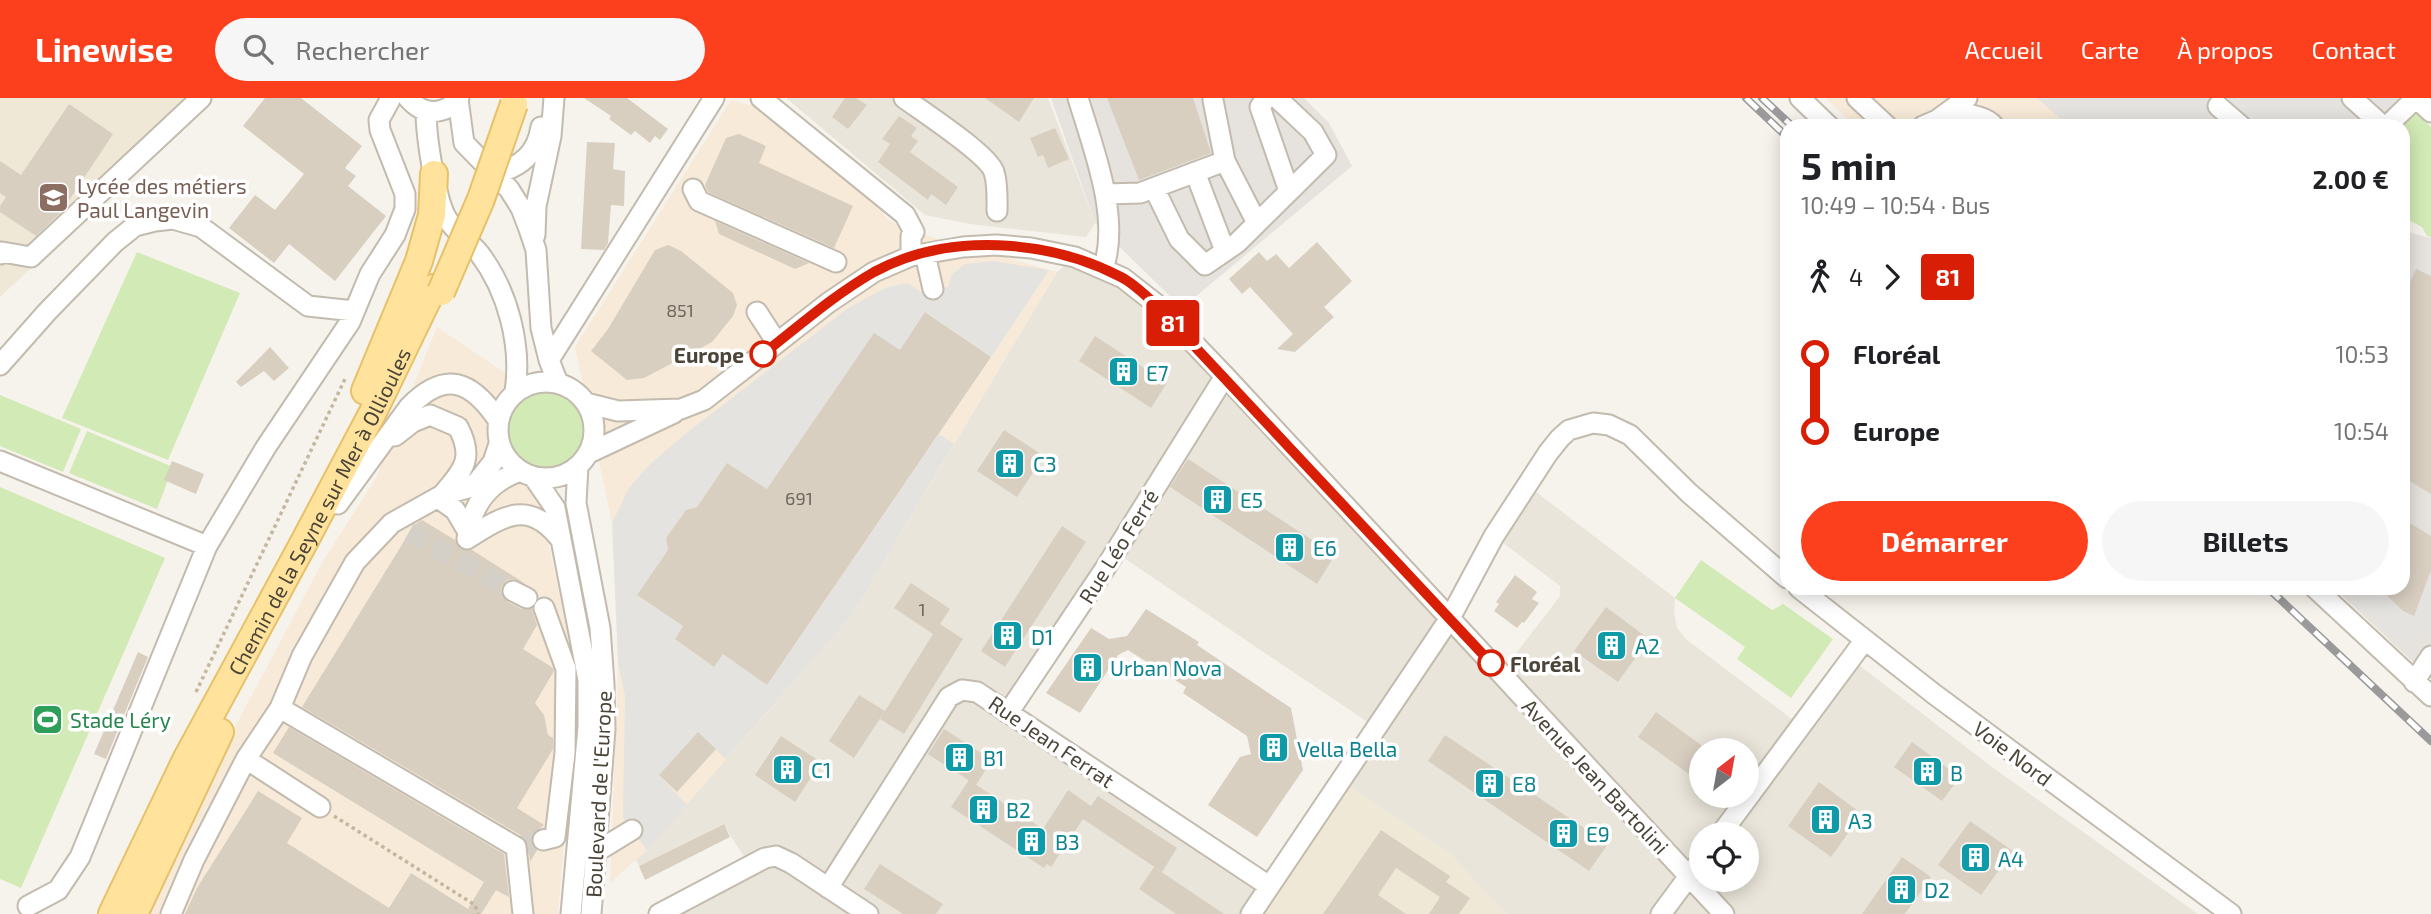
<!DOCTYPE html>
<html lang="fr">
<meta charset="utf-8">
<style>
body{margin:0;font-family:"Exo 2",sans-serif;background:#f6f6f6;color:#202124;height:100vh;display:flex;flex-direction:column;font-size:26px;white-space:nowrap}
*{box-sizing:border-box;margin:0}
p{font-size:23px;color:#757577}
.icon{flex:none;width:38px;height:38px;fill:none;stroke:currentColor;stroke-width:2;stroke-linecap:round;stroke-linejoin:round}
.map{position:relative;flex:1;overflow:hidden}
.panel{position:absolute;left:1780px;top:21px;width:630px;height:476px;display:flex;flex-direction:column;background:#fff;border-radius:21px;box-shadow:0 4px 18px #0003}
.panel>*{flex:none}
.badge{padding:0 14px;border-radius:5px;font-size:24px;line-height:46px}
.needle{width:46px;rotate:31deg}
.buttons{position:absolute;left:1689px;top:640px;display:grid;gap:14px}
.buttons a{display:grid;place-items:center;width:70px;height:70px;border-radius:50%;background:#fff;box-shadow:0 4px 18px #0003;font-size:35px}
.map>.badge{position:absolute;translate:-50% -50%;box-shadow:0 0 0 4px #fff}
.legs{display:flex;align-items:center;gap:10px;height:77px;padding:0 21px;font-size:23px}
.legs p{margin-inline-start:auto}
.headline{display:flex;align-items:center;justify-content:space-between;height:119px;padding:0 21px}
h1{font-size:38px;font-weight:700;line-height:52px}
.primary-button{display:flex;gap:14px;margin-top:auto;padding:14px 21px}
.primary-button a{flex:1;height:80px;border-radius:42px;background:#fc3f1d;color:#fff;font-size:28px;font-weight:700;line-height:80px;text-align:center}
.primary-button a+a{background:#f6f6f6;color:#202124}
ul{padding:0 21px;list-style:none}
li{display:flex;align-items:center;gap:24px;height:77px;font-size:26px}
li i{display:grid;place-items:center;width:10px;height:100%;margin:0 9px;background:currentColor}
li i::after{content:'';width:18px;height:18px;margin:-9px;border:5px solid;border-radius:50%;background:#fff}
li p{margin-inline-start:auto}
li:first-child i{background:linear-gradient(#0000 50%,currentColor 0)}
li:last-child i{background:linear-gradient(currentColor 50%,#0000 0)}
header{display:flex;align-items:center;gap:42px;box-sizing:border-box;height:98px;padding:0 35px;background:#fc3f1d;color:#fff}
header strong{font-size:33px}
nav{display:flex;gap:38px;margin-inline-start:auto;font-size:24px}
.search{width:490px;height:63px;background:#f6f6f6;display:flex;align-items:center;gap:18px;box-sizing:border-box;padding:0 24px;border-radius:38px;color:#757577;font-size:26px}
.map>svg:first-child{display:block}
.residential{fill:#eae5da;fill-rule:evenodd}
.commercial{fill:#f7ead8}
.industrial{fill:#e6e2dd}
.education{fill:#efe8d6}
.green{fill:#d2eab5}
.parking{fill:#e5e3e0}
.building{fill:#d8cfc1}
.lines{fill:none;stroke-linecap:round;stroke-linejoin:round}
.minor-tunnel{stroke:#d4d0c8;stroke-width:19;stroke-dasharray:19 10;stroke-linecap:butt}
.minor-casing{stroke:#c2bbae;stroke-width:23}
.major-casing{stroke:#e6c16a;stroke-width:30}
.path{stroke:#c4b79f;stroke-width:3.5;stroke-dasharray:3.5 3.5;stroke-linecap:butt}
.minor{stroke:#fff;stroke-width:19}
.major{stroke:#ffe39c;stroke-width:26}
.rail-casing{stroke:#9a9a9a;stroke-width:8}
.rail{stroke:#fff;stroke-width:5;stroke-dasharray:16;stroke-linecap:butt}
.major-bridge-casing{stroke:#e6c16a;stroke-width:30;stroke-linecap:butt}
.major-bridge{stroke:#ffe39c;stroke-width:26}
.line-1-casing{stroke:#fff;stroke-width:16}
.line-1{stroke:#d81e05;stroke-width:10}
.stop-1-dot{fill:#fff;stroke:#d81e05;stroke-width:3.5}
.labels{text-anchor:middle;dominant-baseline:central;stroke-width:7;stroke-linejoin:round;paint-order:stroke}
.number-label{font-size:18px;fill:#6e675b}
.education-label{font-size:21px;fill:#785e54;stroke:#fff;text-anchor:start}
.stop-label{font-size:21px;font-weight:bold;fill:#4b4439;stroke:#fff;text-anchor:end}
.culture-label{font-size:21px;fill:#0d838f;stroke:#fff;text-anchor:start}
.street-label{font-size:21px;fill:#4b4439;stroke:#fff}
.leisure-label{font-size:21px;fill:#27864d;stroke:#fff;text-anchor:start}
</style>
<header>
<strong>Linewise</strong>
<div class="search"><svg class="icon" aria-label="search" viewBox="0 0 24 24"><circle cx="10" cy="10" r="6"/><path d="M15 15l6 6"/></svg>Rechercher</div>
<nav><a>Accueil</a><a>Carte</a><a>À propos</a><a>Contact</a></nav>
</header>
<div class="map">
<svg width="2431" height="816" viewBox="0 0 2431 816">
<rect width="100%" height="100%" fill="#f6f3ec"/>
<path class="residential" d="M786,0H1048L1095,125L1086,139L970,126L925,117Z
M1075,159L1123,180L1501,575L1560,498V488L1494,438L1527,387L1675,500L1674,514L1677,530L1687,542L1800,627L1851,561L1992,669L2198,816H1506L1449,755L1341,683L1375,629L1115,454L1009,615L1269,788L1251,816H659L750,768L723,726L639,768L636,762L851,519L1057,174ZM1701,653H1746V698H1701ZM1701,737H1746V782H1701Z"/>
<path class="commercial" d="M1826,0H2431V18L2403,48V28H1855Z
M731,2L757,9L881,112L888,122L914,134L1057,174L851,519L647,752L610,785L619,544L612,425L575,249Z
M437,229L511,279L573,556L576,599L558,816H148L233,633L322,465L376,380Z"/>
<path class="industrial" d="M1051,0H1304L1329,25L1352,68L1182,210L1095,125Z
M2403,133L2431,140V581L2334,490H2403Z"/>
<path class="education" d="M0,0H214L0,199Z
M1341,683L1449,755L1506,816H1251Z"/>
<path class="green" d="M2413,13L2431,29V139L2427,138L2422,129L2403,119V28H2399Z
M137,154L240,195L168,362L62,320Z
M498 331a48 48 0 1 1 96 0a48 48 0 1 1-96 0Z
M0,297L81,331L63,374L0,348Z
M87,333L173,369L157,411L69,375Z
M0,389L165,460L21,790L0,781Z
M1701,462L1772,512L1783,506L1833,541L1791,600L1737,561L1745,549L1675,500Z"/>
<path class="parking" d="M2037,0H2425L2399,28H2069Z
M993,163L1049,172L991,259L926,214L900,252L767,391L727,365L697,409L686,412L666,440L668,452L637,497L683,528L675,541L714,569L723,556L767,587L939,336L954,346L851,519L726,661L698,635L659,677L687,707L647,752L623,720L625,598L618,565L612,425L629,390L648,368L684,337L848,210L885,190L907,185L922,194L948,189L952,176L965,166Z
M2340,490H2380L2403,513L2414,518L2424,493L2431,495V522L2422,534L2410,541L2392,538Z"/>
<path class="building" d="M265,0H301L362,48L345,70L356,78L348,88L386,118L335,183L289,146L274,165L229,130L255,97L275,112L304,76L243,28Z
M584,0H627L668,31L660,42L655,38L650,45L635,33L631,37L609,21L611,18Z
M845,0H856L867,7L848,31L832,19Z
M985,0H1034L1019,24Z
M1107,0H1193L1211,55L1139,82Z
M69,6L113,36L62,113L36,138L0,114V108L6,99L0,95V63L21,77Z
M899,18L917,30L911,38L918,43L910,54L958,89L946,107L931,96L928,102L878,64L890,46L882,41Z
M1055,30L1069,61L1048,70L1043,57L1038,59L1030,40Z
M739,36L766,48L759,65L853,108L834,150L708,94L705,87L726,40Z
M587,44L615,45L613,71L625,73L624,108L611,107L608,145L604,152L581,151Z
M715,123L809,165L795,171L719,136Z
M1317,144L1352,183L1324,209L1334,219L1295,254L1277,251L1293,236L1250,189L1242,196L1229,181L1259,154L1267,163L1276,156L1289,170Z
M668,147L681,153L733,195L737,207L733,218L712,244L644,280L627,282L591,253L608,231L655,152Z
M2416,171L2431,178V396L2403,379V200Z
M925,214L991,259L767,587L723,556L714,569L675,541L683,528L637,497L668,452L666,440L686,412L697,409L727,365L767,391L874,235L900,252Z
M1095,238L1167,285L1151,310L1079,263Z
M270,249L289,270L274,283L264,273L241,289L236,284Z
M1004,332L1044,358L1017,399L977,373Z
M1188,361L1335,457L1317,486L1170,389Z
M172,363L204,376L196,396L164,382Z
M2403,421L2431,438V472L2414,518L2403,513L2379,490H2403Z
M422,422L455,442L461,451L472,452L526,486L513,481L507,482L502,488L501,494L508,504L522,511H532L537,527L523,551L553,570L554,573L535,605L544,617L548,637L553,640V651L517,710L544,727L531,738V746L537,752L530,764L528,747L522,738L302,609L414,427Z
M1062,428L1086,444L1005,569L981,553Z
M1515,477L1537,494L1532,501L1539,505L1524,525L1522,524L1517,530L1494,513L1499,506L1496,504Z
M911,485L950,511L940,526L963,541L904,636L880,621L933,536L894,510Z
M1606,509L1649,541L1618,584L1574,553Z
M1146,511L1199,544L1197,547L1291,610L1303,672L1257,739L1208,707L1240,659L1251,656L1247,638L1183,595L1186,589L1128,552L1118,557L1080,615L1046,595L1091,530L1109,541L1127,538Z
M138,554L148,559L106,661L94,656Z
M859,597L885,613L854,660L829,643Z
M1656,614L1701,647V685L1638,639Z
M289,629L504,756L509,799L496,792L481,816H185L197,790L258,693L302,720L287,745L389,810L411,775L468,811L484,784L273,655Z
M944,631L992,662L976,687L928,656Z
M698,634L716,651L677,694L659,677Z
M1445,637L1608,746L1589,773L1428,663Z
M781,638L821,664L795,704L755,677Z
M1912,644L1960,679L1942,703L1894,669Z
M969,682L1043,731L1068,692L1091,708L1098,698L1177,750L1162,774L1083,721L1051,769L1047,766L1044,770L951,709Z
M1819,684L1862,716L1831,759L1788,728Z
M1970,723L2013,753L1981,797L1938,767Z
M724,726L730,739L645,782L639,768Z
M1381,732L1450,778L1446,784L1470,800L1459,816H1429L1440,799L1396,770L1378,797L1406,816H1323Z
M1902,759L1931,779L1915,802L1905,816H1862Z
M880,766L943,806L936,816H903L864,791Z
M1154,769L1193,795L1224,816H1176L1139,791Z"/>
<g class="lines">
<path class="minor-tunnel" d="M409,434L513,493
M516,749L543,742"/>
<defs>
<path id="minor" d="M408,0C423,18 444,18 459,0
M761,0L905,117L914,134L911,138V158
M904,0C923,14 988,56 994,74C998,87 997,100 997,113
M1078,0C1093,50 1121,120 1103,171
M1266,0L1260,9L1289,93
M1800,0L1829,28
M1857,0L1887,28
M2352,0L2383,28
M2416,0L2431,14
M458,1L464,45L509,91L521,110L529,131L536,152L541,230L549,262L558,285
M2218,8L2241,28
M426,13C426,37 435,99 446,119C454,133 469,143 479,155C508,193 522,247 515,294
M1947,15C1961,15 1985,16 1994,28
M1923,28L1937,22L1967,0
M2387,28L2416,0
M1225,63L1257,125
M1195,74L1225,153
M496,76C521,68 537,56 541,29
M1154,90L1179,141L1205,167L1237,145L1326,57L1313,34L1277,0
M693,91L699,103L836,164
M1107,96L1140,95L1225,63L1213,2
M535,137L536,108L551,38L554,0
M0,156L2,154L31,159L201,0
M925,156L933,191
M757,214L777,245
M549,262L714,0
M0,267L47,214L115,144L135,128L155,123L173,121L201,129L308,208L354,213
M498 332a48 48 0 1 1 96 0a48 48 0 1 1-96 0Z
M586,305L618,313L681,311L704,302L828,205L874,174L911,158L963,149L996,147L1031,150L1075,159L1123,180L1155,205L1225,278L1724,816
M395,338L413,324L430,317L458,329C475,361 463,372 442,397
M589,355L674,315
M0,363L207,448L266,349L350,224L370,176L395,137L405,111V96L380,32L379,22L391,0
M578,368L576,405L600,530L604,586L605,631L591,816
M533,378L555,410L588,582V629L571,816
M438,400L455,412L468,434
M338,406L409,309C445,272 471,282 498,322
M467,441C503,418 529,400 561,442
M467,441C471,408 489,383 521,373
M1799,490L1934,596L2231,816
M2315,490L2431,598
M513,493L527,500
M2414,584L2431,558
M280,610L516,749L523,816
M1008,615L1104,472L1225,278
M320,709L246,661L280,610L302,558L355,464L392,425L442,397L468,390L478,383L493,364L499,346
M1720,737L1864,543
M543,742L555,739L565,655L566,571L544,510
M596,754L632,732
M828,790L949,599L962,592L977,594L1269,788
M28,808L58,792L80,759L207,448
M171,816L194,762L246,661
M659,816L765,760L776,758L791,765L868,816
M1251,816L1432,547L1450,520L1494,438L1548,355L1560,340L1569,332L1593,325L1609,327L1630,337L1689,395L1787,480
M1661,816L1701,762"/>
<g id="major">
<path d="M365,293L419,163L432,117L434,76"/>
<path id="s1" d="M112,816L186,662L302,448L373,314L433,190"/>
<path d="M134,816L220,634"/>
</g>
</defs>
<use href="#minor" class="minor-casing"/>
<use href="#major" class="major-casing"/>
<path class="path" d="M196,594L345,281
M334,718L475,807L478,816"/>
<use href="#minor" class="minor"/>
<use href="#major" class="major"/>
<defs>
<path id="rail" d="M1746,0L1787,39
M1762,0L1792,28
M2268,490L2431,643"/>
</defs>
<use href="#rail" class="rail-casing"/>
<use href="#rail" class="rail"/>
<defs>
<path id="major-bridge" d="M441,194L481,101L514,6"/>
</defs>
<use href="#major-bridge" class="major-bridge-casing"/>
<use href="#major-bridge" class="major-bridge"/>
</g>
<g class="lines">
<defs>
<path id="line-1" d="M763,256C799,228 834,197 874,174C948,134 1048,141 1121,179C1133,185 1144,196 1154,205L1491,565"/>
</defs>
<use href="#line-1" class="line-1-casing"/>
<use href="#line-1" class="line-1"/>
</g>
<defs>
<symbol id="school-square" viewBox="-11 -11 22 22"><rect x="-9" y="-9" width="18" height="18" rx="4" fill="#8d6e63" stroke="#fff"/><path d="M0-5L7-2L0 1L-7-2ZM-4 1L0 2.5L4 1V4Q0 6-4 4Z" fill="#fff"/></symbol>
<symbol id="building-square" viewBox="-11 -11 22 22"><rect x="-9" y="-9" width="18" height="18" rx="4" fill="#0f9aa8" stroke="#fff"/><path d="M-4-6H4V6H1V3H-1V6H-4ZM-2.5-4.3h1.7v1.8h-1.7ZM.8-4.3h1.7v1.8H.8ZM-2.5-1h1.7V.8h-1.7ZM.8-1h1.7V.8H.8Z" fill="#fff"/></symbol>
<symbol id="stadium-square" viewBox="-11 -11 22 22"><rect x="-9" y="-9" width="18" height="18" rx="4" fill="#2e9e5b" stroke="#fff"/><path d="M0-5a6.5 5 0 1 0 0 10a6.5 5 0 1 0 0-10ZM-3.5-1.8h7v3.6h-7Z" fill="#fff"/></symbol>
</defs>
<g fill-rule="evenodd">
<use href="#school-square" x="36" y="82" width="35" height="35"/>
<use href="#building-square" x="1106" y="256" width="35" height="35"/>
<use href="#building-square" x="992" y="348" width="35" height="35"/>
<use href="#building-square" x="1200" y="384" width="35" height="35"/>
<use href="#building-square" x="1272" y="432" width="35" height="35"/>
<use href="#building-square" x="990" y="520" width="35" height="35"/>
<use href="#building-square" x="1594" y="530" width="35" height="35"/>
<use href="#building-square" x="1070" y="552" width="35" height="35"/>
<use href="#stadium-square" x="30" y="604" width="35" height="35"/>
<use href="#building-square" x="1256" y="632" width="35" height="35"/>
<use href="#building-square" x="942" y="642" width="35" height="35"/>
<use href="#building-square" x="770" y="654" width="35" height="35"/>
<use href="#building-square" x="1910" y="656" width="35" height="35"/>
<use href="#building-square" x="1472" y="668" width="35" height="35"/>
<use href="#building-square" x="966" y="694" width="35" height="35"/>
<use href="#building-square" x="1808" y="704" width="35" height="35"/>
<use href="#building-square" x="1546" y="718" width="35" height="35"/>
<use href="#building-square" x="1014" y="726" width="35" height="35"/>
<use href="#building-square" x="1958" y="742" width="35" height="35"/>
<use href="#building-square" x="1884" y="774" width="35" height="35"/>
</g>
<g class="stop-1-dot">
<circle cx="763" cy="256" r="12"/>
<circle cx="1491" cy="565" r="12"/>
</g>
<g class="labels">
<g class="number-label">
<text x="680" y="212">851</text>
<text x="799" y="400">691</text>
<text x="922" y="511">1</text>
</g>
<g class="education-label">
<text x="77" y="87">Lycée des métiers<tspan x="77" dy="24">Paul Langevin</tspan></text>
</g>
<g class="stop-label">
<text x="744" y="256">Europe</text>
<text x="1510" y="565" text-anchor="start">Floréal</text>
</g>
<g class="culture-label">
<text x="1146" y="274">E7</text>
<text x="1033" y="365">C3</text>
<text x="1240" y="401">E5</text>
<text x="1313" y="449">E6</text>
<text x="1031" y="538">D1</text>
<text x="1635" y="547">A2</text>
<text x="1110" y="569">Urban Nova</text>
<text x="1297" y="650">Vella Bella</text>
<text x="983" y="659">B1</text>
<text x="811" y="671">C1</text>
<text x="1950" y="674">B</text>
<text x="1512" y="685">E8</text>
<text x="1006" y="711">B2</text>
<text x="1848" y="722">A3</text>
<text x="1586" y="735">E9</text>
<text x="1055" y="743">B3</text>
<text x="1998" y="760">A4</text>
<text x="1924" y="791">D2</text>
</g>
<g class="street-label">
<text stroke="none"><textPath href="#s1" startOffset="453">Chemin de la Seyne sur Mer à Ollioules</textPath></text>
<text transform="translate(1118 448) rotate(-58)">Rue Léo Ferré</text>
<text transform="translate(1052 643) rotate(34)">Rue Jean Ferrat</text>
<text transform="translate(2013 655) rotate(37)">Voie Nord</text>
<text transform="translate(1596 678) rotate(47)">Avenue Jean Bartolini</text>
<text transform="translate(598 696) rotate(-87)">Boulevard de l'Europe</text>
</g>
<g class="leisure-label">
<text x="70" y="621">Stade Léry</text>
</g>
</g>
</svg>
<div class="buttons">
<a><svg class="needle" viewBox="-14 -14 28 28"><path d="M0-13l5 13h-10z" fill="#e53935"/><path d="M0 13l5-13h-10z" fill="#757577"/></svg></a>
<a><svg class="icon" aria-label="locate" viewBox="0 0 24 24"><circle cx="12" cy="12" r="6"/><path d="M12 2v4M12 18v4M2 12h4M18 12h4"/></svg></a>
</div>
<b class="badge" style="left:1173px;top:225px;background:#d81e05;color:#fff">81</b>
<section class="panel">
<div class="headline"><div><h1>5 min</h1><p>10:49 – 10:54 · Bus</p></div><b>2.00 €</b></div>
<div class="legs"><svg class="icon" aria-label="walk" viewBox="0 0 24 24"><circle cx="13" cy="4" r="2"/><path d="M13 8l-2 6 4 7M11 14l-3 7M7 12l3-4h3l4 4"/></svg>4<svg class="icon" aria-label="forward" viewBox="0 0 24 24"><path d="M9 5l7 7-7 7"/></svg><b class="badge" style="background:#d81e05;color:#fff">81</b></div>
<ul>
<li><i style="color:#d81e05"></i><b>Floréal</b><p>10:53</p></li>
<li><i style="color:#d81e05"></i><b>Europe</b><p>10:54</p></li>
</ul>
<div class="primary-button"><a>Démarrer</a><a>Billets</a></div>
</section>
</div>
